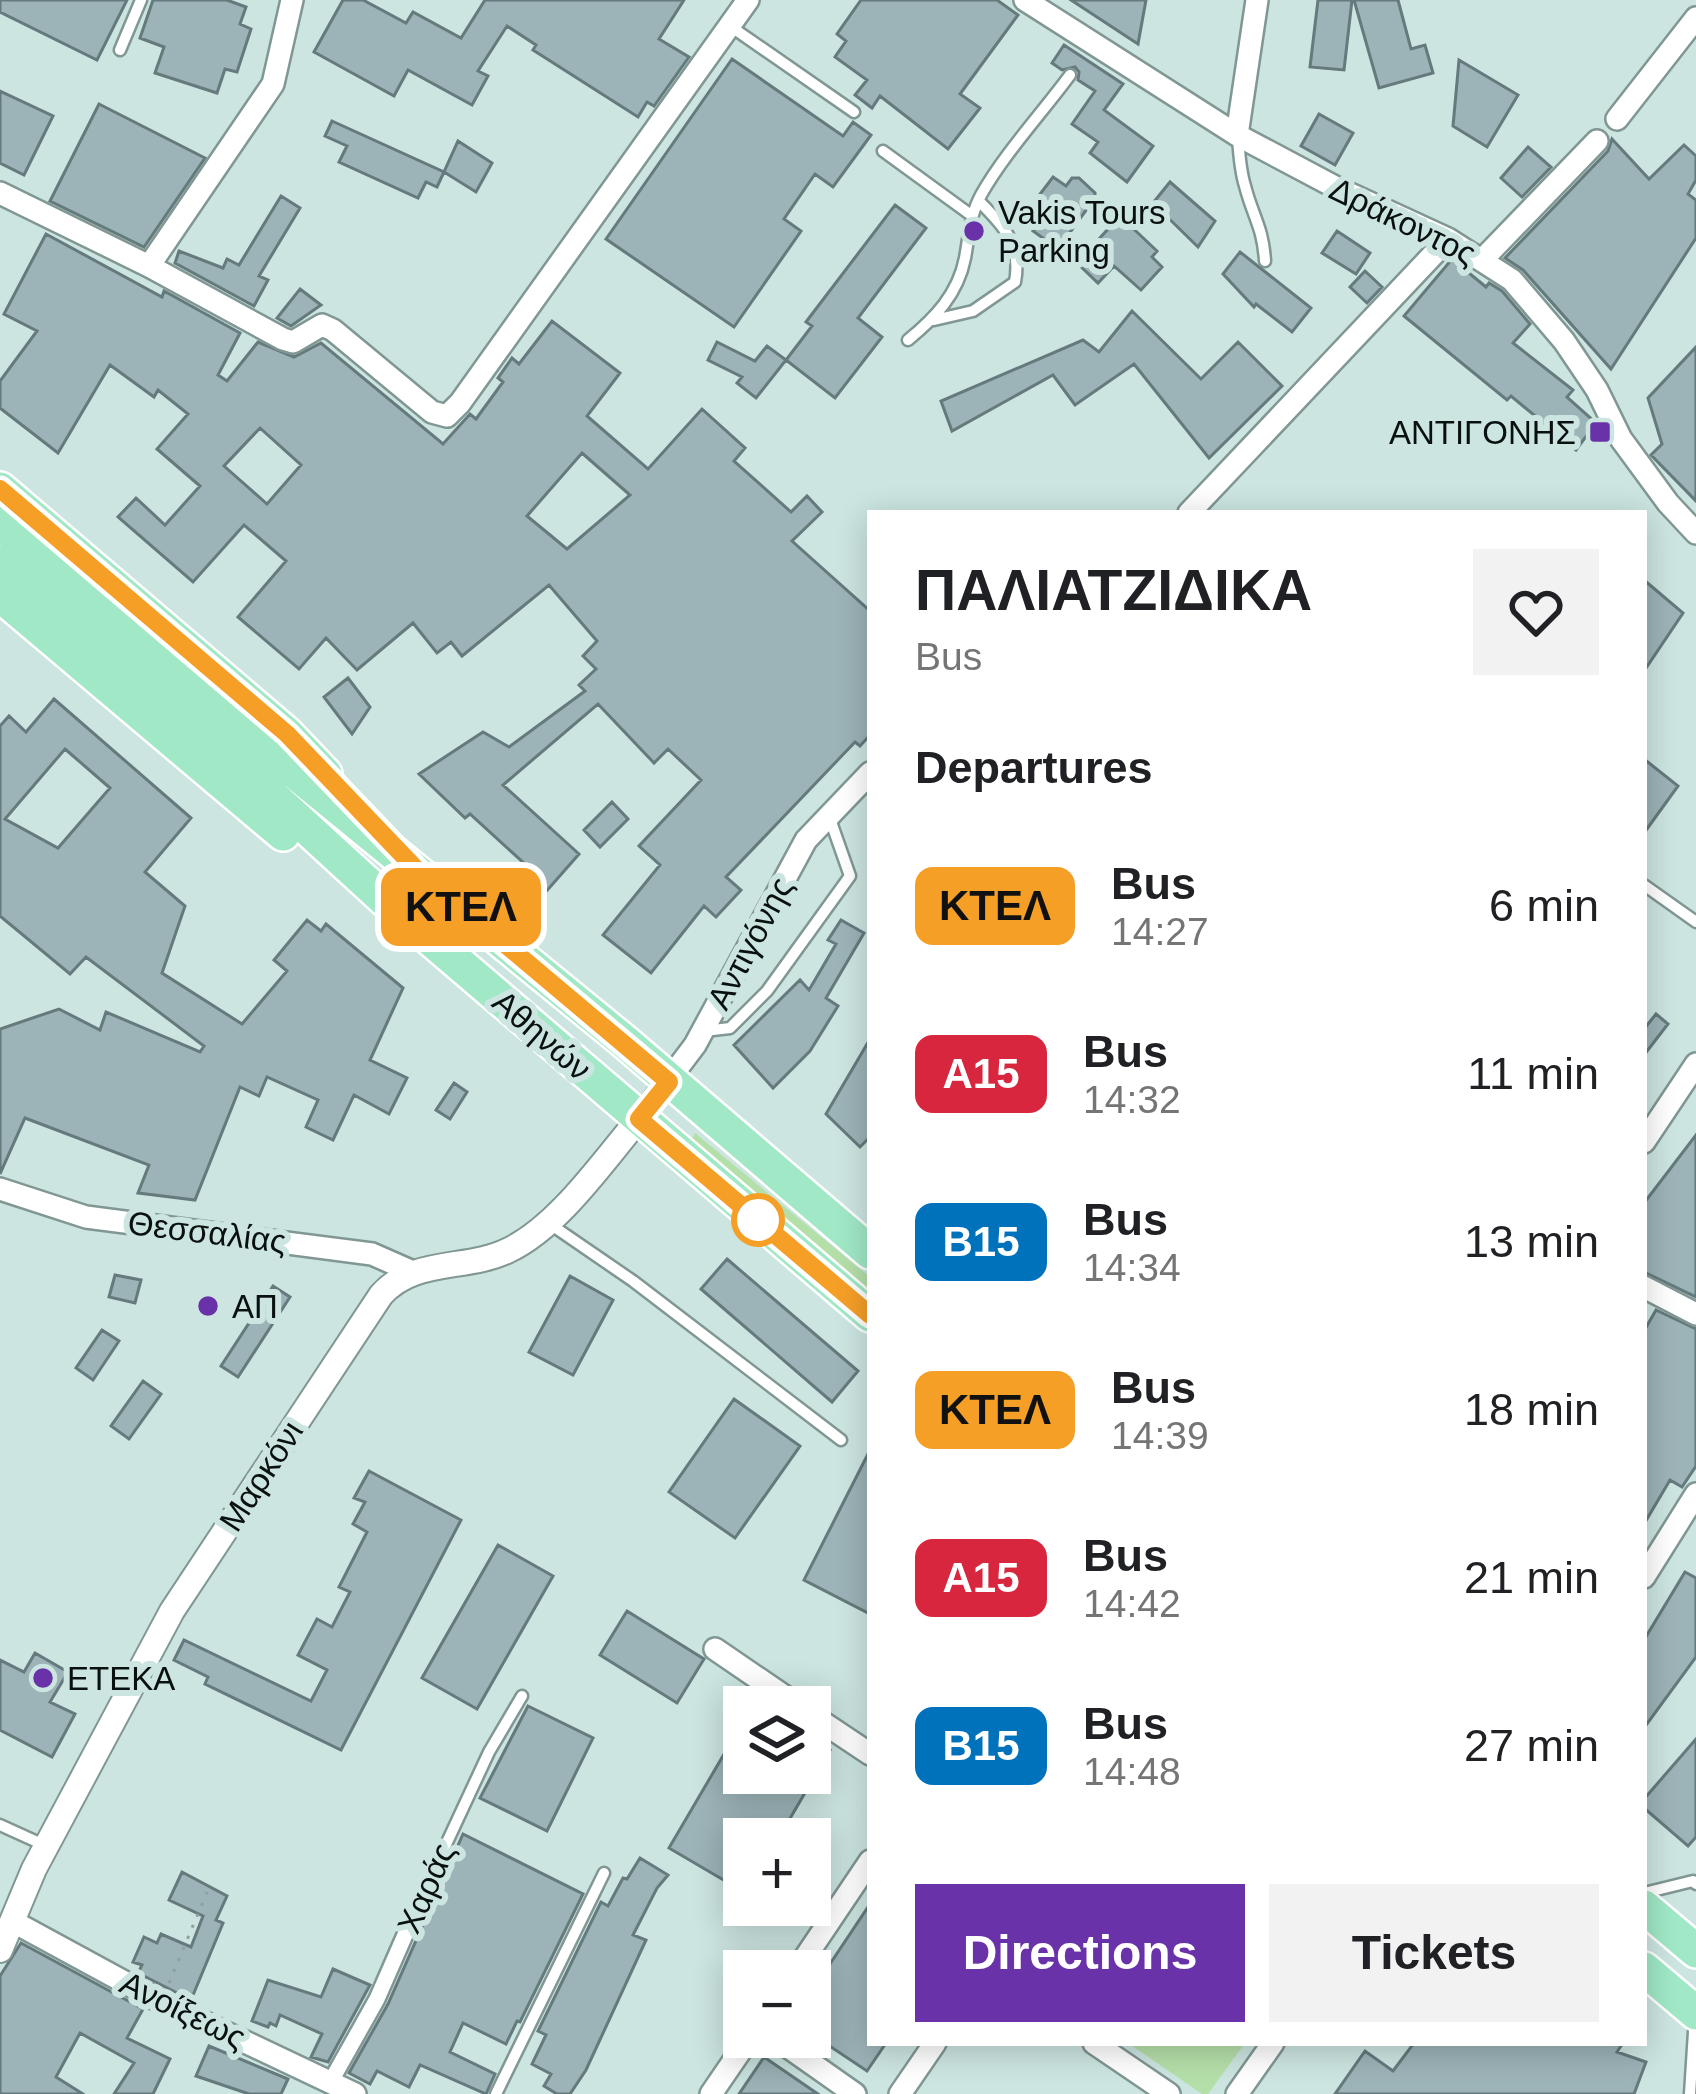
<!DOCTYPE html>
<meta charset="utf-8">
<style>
body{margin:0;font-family:Arial,sans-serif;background:#f2f2f2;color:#202124;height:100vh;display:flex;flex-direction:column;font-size:45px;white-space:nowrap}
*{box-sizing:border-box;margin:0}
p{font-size:39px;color:#757577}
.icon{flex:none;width:66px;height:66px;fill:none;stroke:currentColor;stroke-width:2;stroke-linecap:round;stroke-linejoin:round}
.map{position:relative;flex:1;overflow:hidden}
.drawer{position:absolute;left:867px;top:510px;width:780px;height:1536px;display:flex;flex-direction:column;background:#fff;border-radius:0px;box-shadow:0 6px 30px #0003}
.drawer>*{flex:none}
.badge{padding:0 24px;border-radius:18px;font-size:42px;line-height:78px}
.buttons{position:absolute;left:723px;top:1686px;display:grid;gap:24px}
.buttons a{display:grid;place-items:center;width:108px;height:108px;border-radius:0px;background:#fff;box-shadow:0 6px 30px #0003;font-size:60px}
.map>.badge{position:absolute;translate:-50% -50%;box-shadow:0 0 0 6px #fff}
h2{padding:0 48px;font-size:45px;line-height:108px}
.round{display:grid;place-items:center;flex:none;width:126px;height:126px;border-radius:0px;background:#f2f2f2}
.summary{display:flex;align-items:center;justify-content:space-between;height:204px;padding:0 48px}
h1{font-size:57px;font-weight:700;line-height:90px}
.primary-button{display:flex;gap:24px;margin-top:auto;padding:24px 48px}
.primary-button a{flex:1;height:138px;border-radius:0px;background:#6a32a8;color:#fff;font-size:48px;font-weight:700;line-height:138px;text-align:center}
.primary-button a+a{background:#f2f2f2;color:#202124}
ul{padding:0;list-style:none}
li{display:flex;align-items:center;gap:36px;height:168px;padding:0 48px}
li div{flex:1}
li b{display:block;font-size:45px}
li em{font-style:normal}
li .badge{min-width:132px;font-weight:700;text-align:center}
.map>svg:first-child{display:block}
.green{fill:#b5dfa9}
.building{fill:#9cb3b7;stroke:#647a7d;stroke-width:3;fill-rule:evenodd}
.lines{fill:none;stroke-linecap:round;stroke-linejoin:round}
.service-casing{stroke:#809793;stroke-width:15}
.pedestrian-casing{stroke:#809793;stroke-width:20}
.minor-casing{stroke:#809793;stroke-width:26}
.tertiary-casing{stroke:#809793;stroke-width:28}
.trunk-casing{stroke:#fff;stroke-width:38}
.path{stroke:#8da19e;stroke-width:3;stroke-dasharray:3 9;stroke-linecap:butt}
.service{stroke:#fff;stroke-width:10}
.pedestrian{stroke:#fff;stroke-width:15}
.minor{stroke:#fff;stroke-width:21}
.tertiary{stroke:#fff;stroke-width:24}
.trunk{stroke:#a0e8c6;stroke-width:33}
.line-casing{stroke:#fff;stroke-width:27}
.line{stroke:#f59f27;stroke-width:18}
.poi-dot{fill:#6a32a8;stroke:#cce5e1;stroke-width:4.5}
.stop-dot{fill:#fff;stroke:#f59f27;stroke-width:6}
.labels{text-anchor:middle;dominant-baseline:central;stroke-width:12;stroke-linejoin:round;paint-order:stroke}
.poi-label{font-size:33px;fill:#091110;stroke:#cce5e1;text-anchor:start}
.street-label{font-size:33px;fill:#091110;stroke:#cce5e1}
</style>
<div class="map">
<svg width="1696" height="2094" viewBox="0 0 1696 2094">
<rect width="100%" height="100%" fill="#cce5e1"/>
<path class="green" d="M695,1133L870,1277V1290L692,1139Z
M1128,2043H1245L1208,2094H1202Z"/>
<path class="building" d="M0,0H127L97,60L0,12Z
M153,0H227L246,7L240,24L251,29L237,72L225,69L217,93L155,73L164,47L140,38Z
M343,0H363L406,23L413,12L461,38L485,0H684L659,39L689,57L654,106L647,102L638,117L533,50L536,45L507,26L478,71L488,76L472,105L408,70L394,96L314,52Z
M861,0H997L1018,15L960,94L980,108L948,149L880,96L872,108L855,95L867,80L835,57L846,41L837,34Z
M1071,0H1146L1138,44Z
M1318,0H1352L1344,70L1310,67Z
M1354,0H1398L1411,49L1425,45L1433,73L1379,88Z
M1064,45L1123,84L1104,110L1153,146L1127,182L1090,153L1098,142L1072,124L1095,91L1078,80L1079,72L1075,67L1062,70L1052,63Z
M732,59L843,136L853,122L871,135L833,187L815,174L784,219L801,231L734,327L606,239Z
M1459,60L1518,95L1487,147L1453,126Z
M0,91L53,116L24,175L0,163Z
M99,104L205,158L144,247L50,201Z
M1319,114L1353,133L1335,165L1301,146Z
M332,121L444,172L437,187L426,182L418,198L339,162L347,146L325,136Z
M1612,139L1649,179L1684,145L1696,156V180L1688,194L1696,200V238L1611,369L1523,270L1505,258L1608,151Z
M458,141L492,163L476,192L444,172Z
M1528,147L1551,167L1522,197L1501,178Z
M1053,177L1066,186L1072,178H1079L1095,193V198L1058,249L1033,231L1047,212L1034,202Z
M1170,182L1215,221L1198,247L1153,203Z
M281,196L300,208L259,276L268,280L254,306L175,263L179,251L223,268L227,259L239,265Z
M895,205L926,228L858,318L882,337L835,398L786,360L812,326L806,322Z
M1120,216L1157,251L1152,257L1162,267L1141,290L1114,266L1098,283L1077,263Z
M1337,231L1370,253L1356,274L1322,253Z
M46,234L162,297L164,291L240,333L218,375L227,381L258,342L294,357L321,343L443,444L470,414L476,419L503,382L498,378L512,358L519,364L552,321L620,373L587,416L648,469L702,409L745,448L734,461L791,512L807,496L822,512L792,541L870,611V735L860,746L855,742L726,877L741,890L716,917L704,906L651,973L603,935L660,865L639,846L701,780L668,749L654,763L598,704L503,785L579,854L536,903L522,892L537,875L470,814L465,818L419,774L483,732L509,747L585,691L579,685L596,669L583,656L597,641L549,585L462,656L451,642L437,653L413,623L357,670L326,638L299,669L238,617L286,561L244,525L193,582L118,517L136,498L165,525L200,486L157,449L188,414L158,390L154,397L110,365L58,453L0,408V381L37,331L4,314ZM260,428L301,465L267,504L224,466ZM582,453L630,495L567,549L527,516Z
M1240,252L1311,308L1292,332L1256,304L1254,307L1223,274Z
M1452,259L1486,287L1489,283L1502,291L1530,324L1513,343L1573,390L1567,397L1596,423L1576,450L1511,396L1507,400L1404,316Z
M1365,271L1382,287L1367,303L1350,287Z
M300,289L321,305L291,326L277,318Z
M1132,311L1201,379L1238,342L1282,386L1209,458L1134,364L1075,405L1053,375L952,431L941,401L1083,340L1099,352Z
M717,342L755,361L767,346L786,360L756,398L737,383L742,377L708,360Z
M1696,347V501L1651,455L1662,444L1648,398Z
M1644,580L1683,613L1644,671Z
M348,678L370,707L352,734L324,697Z
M54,699L191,818L145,872L185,906L162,973L242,1024L287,971L274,960L307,920L321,931L326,924L403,988L370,1060L407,1078L389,1114L354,1095L333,1140L306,1127L318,1100L267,1077L259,1096L240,1087L195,1200L138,1193L149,1165L25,1118L0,1174V1029L59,1009L100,1030L106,1012L200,1052L204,1046L86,957L70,974L0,916V726L9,716L26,732ZM65,749L110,788L58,848L5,819Z
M1644,759L1678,786L1644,833Z
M612,802L628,819L600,847L584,830Z
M841,920L864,933L826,998L838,1006L810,1051L773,1088L734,1045L800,980L809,990L836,944L828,940Z
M1656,1014L1668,1024L1644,1055V1029Z
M870,1039V1137L860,1147L826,1114Z
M454,1083L467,1092L450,1119L436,1110Z
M1696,1135V1297L1644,1272V1203Z
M727,1259L858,1371L832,1402L701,1289Z
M115,1275L141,1280L135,1303L109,1297Z
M570,1276L613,1300L573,1375L529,1352Z
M273,1286L290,1297L238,1377L221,1366Z
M1656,1310L1696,1329V1466L1682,1487L1670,1480L1644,1524V1331Z
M102,1330L119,1341L93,1380L76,1368Z
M143,1381L161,1394L129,1439L111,1426Z
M734,1399L800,1446L735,1538L669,1492Z
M870,1450V1614L804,1580Z
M369,1471L461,1520L341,1750L205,1684L208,1677L174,1660L184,1640L311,1701L327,1670L298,1655L317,1619L332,1627L350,1592L339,1587L367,1532L353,1524L365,1502L354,1498Z
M498,1545L553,1576L477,1709L422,1678Z
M1685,1572L1696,1578V1657L1644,1728V1640Z
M627,1611L704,1659L677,1703L600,1655Z
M35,1653L68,1672L50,1702L75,1714L52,1757L0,1730V1660L24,1672Z
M528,1706L593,1738L547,1831L480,1798Z
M744,1720V1773H810V1738L830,1750L778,1839H744V1892L669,1848Z
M1696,1739V1837L1688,1846L1644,1808V1799Z
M463,1834L583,1894L520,2022L517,2021L506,2044L463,2023L450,2052L495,2074L486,2094L420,2065L409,2087L377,2071L370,2084L349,2073L388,2004Z
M640,1858L668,1875L657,1888L633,1935L646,1940L586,2070L570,2094H557L544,2086L551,2074L532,2064L546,2035L538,2031L601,1902L608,1906L623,1878L627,1879Z
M182,1872L227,1896L216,1920L223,1923L191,2000L138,1973L142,1965L133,1962L144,1937L157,1943L161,1934L191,1947L203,1916L169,1900Z
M870,1904V2043H886L867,2071L810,2033V1994Z
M21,1943L143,2009L127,2038L170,2059L153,2094H114L134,2063L80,2033L56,2077L83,2094H0V1976Z
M333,1969L370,1985L328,2062L311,2057L322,2034L280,2015L276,2026L270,2023L268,2027L252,2021L268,1980L321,1997Z
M1414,2043H1623L1617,2052L1646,2062L1634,2094H1335L1365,2051L1393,2071Z
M209,2046L288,2079L281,2094H249L196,2076Z
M764,2057L818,2094H739Z"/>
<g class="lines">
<defs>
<path id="service" d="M730,26L854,112
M120,50L141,0
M1238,137C1239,153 1240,170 1245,186C1253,217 1263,227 1265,261
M883,151L971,215
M934,320L973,311L1015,282C1022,244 1004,227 979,201
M908,340C935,318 958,294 965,258C969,236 970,215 981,195C1004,154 1042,113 1070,75
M1644,885L1696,922
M704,1031L730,1028L767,991L850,876L830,819
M550,1224L633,1281L841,1440
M0,1825L44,1845
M1644,1893L1693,1881L1696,1884
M422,1896L489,1752L522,1696
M496,2094L604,1873
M1690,2094L1695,2016"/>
<path id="pedestrian" d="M331,2081L377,1999L422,1896"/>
<path id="minor" d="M1025,0L1237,135L1335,187L1448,239L1512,280L1564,341L1597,390L1621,439L1668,503L1696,533
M1617,119L1696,18
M1237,135L1257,0
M0,193L149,266L283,339L293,342L322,325L333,330L432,412L447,416L460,403L748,0
M1483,259L1597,141
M149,266L273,84L292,0
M1189,513L1448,239
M639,1119L695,1045L806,840L870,773
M1644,1142L1696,1064
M0,1189L86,1217L372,1254L413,1272
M1644,1287L1696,1314
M1644,1577L1696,1494
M715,1649L800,1707
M810,1714L870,1754
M12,1921L161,2002L355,2094
M796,1971L870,1861
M774,2037L855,2094
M1094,2043L1169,2094
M711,2094L750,2037
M900,2094L935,2043
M1237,2094L1273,2043"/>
<path id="tertiary" d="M0,1950L34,1869L172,1611L381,1295C415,1257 467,1271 509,1250C559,1226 603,1161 639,1119"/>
<path id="trunk" d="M0,489L287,734L325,774
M0,523L270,752L625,1042L870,1252
M0,562L250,776L393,907L870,1315
M0,595L283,834
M1644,1907L1696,1951
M1644,1969L1696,2013"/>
</defs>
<use href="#service" class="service-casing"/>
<use href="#pedestrian" class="pedestrian-casing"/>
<use href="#minor" class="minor-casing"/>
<use href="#tertiary" class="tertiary-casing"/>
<use href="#trunk" class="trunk-casing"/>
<path class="path" d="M169,1983L207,1892"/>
<use href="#service" class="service"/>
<use href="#pedestrian" class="pedestrian"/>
<use href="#minor" class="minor"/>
<use href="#tertiary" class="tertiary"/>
<use href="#trunk" class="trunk"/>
</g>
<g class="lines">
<defs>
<path id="line" d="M0,489L287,734L417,870L669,1082L639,1119L870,1315"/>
</defs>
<use href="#line" class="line-casing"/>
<use href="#line" class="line"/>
</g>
<g class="poi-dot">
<circle cx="974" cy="231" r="12"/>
<rect x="1588" y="420" width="24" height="24" rx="6"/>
<circle cx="208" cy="1306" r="12"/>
<circle cx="43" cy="1678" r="12"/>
</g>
<circle class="stop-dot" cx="758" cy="1220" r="24"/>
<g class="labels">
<g class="poi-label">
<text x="998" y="212">Vakis Tours<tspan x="998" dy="38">Parking</tspan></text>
<text x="1576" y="432" text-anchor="end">ΑΝΤΙΓΟΝΗΣ</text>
<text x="232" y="1306">ΑΠ</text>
<text x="67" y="1678">ΕΤΕΚΑ</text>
</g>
<g class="street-label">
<text transform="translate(1403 221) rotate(26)">Δράκοντος</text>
<text transform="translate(750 943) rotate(-62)">Αντιγόνης</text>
<text transform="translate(542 1035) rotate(41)">Αθηνών</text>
<text transform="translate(207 1232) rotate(7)">Θεσσαλίας</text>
<text transform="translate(261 1476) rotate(-57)">Μαρκόνι</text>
<text transform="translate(426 1888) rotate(-66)">Χαράς</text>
<text transform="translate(183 2010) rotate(26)">Ανοίξεως</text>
</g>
</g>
</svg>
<div class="buttons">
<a><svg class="icon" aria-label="layers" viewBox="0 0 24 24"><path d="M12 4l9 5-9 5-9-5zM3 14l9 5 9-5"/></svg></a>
<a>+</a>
<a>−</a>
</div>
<b class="badge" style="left:461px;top:907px;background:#f59f27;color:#111">ΚΤΕΛ</b>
<section class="drawer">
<div class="summary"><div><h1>ΠΑΛΙΑΤΖΙΔΙΚΑ</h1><p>Bus</p></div><a class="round"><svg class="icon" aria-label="heart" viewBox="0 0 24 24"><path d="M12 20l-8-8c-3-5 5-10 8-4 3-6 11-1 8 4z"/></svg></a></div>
<h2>Departures</h2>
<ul>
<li><span class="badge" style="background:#f59f27;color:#111">ΚΤΕΛ</span><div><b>Bus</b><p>14:27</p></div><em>6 min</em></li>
<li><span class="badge" style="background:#d7263d;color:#fff">Α15</span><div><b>Bus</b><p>14:32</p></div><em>11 min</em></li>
<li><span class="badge" style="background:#0072bc;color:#fff">Β15</span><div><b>Bus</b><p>14:34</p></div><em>13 min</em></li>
<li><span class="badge" style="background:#f59f27;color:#111">ΚΤΕΛ</span><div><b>Bus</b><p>14:39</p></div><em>18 min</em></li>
<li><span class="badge" style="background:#d7263d;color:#fff">Α15</span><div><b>Bus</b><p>14:42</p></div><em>21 min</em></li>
<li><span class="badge" style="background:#0072bc;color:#fff">Β15</span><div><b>Bus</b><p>14:48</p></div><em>27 min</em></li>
</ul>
<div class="primary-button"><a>Directions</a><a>Tickets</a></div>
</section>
</div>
